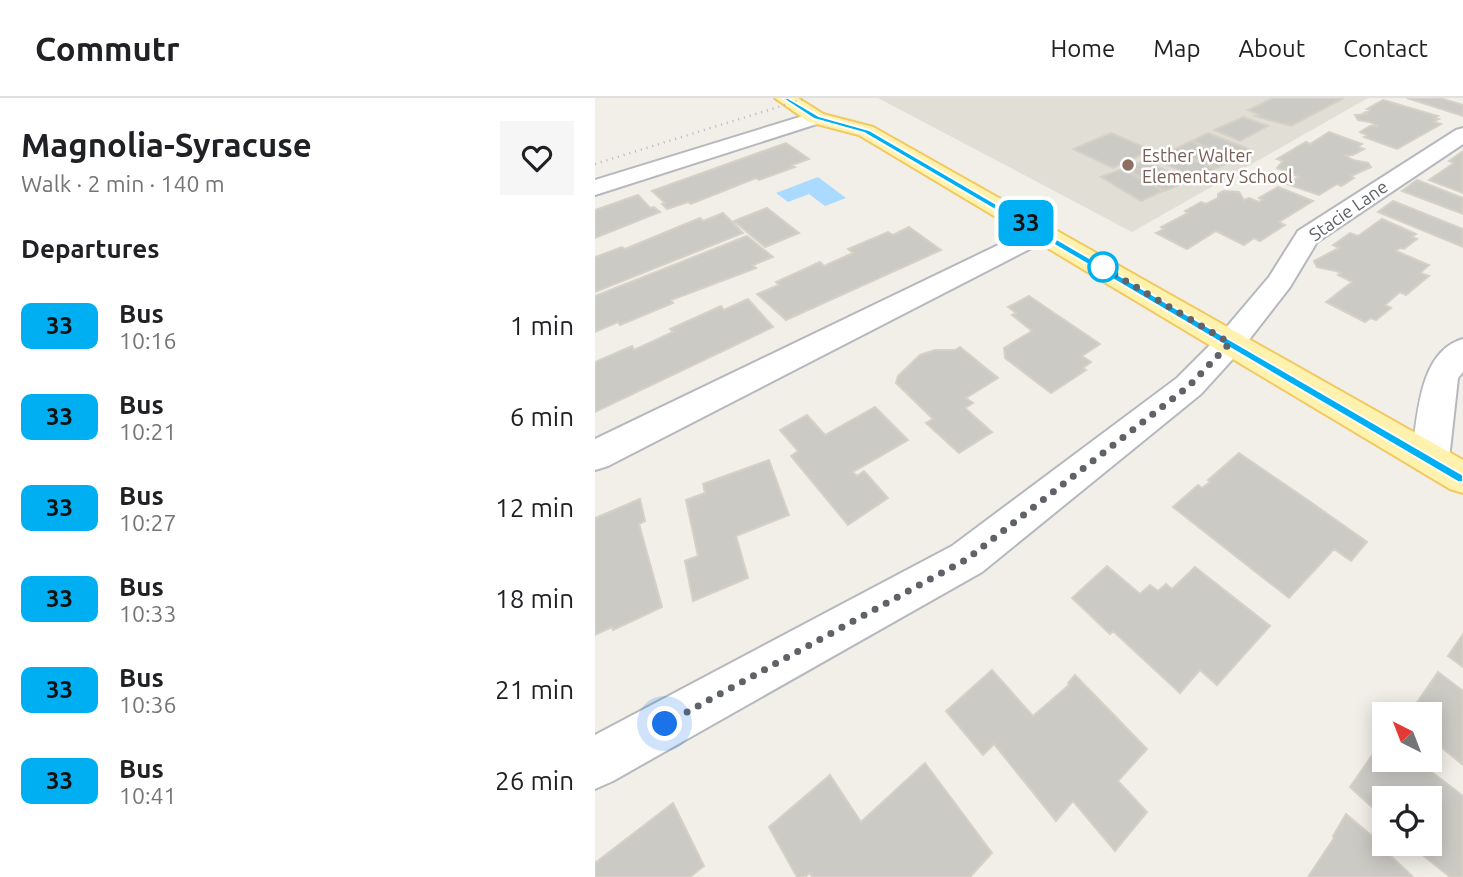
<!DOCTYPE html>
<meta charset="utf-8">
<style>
body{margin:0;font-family:Ubuntu,sans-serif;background:#f6f6f6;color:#202124;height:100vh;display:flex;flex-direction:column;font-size:26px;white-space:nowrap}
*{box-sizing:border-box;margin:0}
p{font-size:23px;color:#757577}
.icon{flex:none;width:38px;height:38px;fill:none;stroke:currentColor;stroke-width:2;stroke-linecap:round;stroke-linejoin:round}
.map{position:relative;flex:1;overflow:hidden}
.sheet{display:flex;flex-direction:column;background:#fff;width:595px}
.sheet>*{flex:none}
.badge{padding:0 14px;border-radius:10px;font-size:24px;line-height:46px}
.needle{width:46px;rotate:318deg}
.fabs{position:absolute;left:777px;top:604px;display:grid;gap:14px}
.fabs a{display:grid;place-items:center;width:70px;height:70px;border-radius:0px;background:#fff;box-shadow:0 4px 18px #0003;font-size:35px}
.you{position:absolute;width:35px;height:35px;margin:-18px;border:5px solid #fff;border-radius:50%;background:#1a73e8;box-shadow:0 0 0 10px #1a73e833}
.map>.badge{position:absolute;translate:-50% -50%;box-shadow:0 0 0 4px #fff}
h2{padding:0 21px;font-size:26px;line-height:63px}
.round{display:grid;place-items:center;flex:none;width:74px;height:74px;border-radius:0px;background:#f6f6f6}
.headline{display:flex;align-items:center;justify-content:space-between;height:119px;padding:0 21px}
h1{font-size:33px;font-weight:700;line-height:52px}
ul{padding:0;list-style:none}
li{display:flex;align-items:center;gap:21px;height:91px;padding:0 21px}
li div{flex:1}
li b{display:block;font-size:26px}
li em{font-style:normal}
li .badge{min-width:77px;font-weight:700;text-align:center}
header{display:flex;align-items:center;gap:42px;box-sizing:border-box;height:98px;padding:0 35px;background:#fff;border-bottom:2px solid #e0e0e0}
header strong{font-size:33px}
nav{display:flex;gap:38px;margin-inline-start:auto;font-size:24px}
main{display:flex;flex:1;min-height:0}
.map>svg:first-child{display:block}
.education{fill:#e1ded6}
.water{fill:#aadaff}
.building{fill:#cccac5;stroke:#d6d1c6;stroke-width:2}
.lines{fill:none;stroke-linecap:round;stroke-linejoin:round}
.minor-casing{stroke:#b5b8bc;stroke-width:4}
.major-casing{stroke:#f2c960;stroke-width:4}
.minor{fill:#fff;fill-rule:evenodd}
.major{fill:#fff2af;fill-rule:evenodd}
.rail{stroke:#b6b7b8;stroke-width:2.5;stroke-dasharray:1 5;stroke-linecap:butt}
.line{fill:#00aff2;stroke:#fff;stroke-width:2}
.walk{stroke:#5f6368;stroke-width:7;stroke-dasharray:0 12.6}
.education-dot{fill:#8d6e63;stroke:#fff;stroke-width:2.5}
.stop-dot{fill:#fff;stroke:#00aff2;stroke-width:3.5}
.labels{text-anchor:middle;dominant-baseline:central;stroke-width:5;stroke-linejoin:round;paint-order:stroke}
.far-education-label{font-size:18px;fill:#785e54;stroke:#fff;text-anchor:start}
.far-street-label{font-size:18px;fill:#5f6368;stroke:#fff}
</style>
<header>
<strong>Commutr</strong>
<nav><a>Home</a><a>Map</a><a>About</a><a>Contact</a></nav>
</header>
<main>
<section class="sheet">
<div class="headline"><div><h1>Magnolia-Syracuse</h1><p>Walk · 2 min · 140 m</p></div><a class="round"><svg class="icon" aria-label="heart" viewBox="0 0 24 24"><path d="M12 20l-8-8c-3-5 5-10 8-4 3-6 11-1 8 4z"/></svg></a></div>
<h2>Departures</h2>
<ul>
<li><span class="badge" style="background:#00aff2;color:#111">33</span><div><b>Bus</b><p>10:16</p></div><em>1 min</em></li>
<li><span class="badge" style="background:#00aff2;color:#111">33</span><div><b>Bus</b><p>10:21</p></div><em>6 min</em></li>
<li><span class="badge" style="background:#00aff2;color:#111">33</span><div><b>Bus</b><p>10:27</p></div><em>12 min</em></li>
<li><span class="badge" style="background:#00aff2;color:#111">33</span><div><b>Bus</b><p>10:33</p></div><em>18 min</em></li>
<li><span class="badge" style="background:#00aff2;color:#111">33</span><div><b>Bus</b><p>10:36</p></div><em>21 min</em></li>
<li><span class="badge" style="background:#00aff2;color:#111">33</span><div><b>Bus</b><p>10:41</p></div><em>26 min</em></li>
</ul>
</section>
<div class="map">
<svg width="868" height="779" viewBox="0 0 868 779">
<rect width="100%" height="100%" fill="#f1efe8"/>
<path class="education" d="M283,0H773L537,134Z"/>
<path class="water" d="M223,79L251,100L230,108L214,96L193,104L181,95Z"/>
<path class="building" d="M678,0H749L696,28L660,18L664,17L653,12Z
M812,0H845L868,7V18Z
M788,2L843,18L840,20L844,21L839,24L846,26L802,51L769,39L772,37L765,34L775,28H783L775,24L763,22L760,17L771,16L769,15L775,12L772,11Z
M648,19L673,28L645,43L619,32Z
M734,34L767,46L763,49L769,51L758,57H750L758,62L773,65L776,69L756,78L759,80L746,88L742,86L724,97L692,86L704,79L682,70L688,63L682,61L711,44L715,46Z
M516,35L556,52L518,70L478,51Z
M613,35L656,52L640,61L597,43Z
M596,43L639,62L622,70L578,52Z
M191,45L214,61L197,67L200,69L164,82L161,80L96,106L93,104L72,111L67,106L70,105L57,93Z
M577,53L620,71L602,81L560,61Z
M868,53V95L834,82L859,65L854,63Z
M551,62L591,84L570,93L530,70Z
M527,71L568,93L546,103L506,79Z
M822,82L868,100V116L807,93Z
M683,89L718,103L684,124L690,127L665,143L659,140L649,147L621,133L592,151L561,135L569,131L566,129L593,115L590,113L606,104L611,106L623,100V96L628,93L644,94L649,102L654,100L664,104L668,102L664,100Z
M43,97L55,110L59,109L65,114L0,140V112Z
M798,103L868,131V149L783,114Z
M172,110L204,135L170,149L139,123Z
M128,115L148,135L0,194V159L27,149L30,151L105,120L108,123Z
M787,121L821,136L817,139L822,141L809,151L805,150L801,153L834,167L825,175L834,178L811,197L805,194L790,207L796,210L781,222L776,220L770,224L731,204L757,184L743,177L746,175L741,173L722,169L719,163L744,150L738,147L755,135L763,138Z
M314,129L346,152L191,222L162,196L184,187L181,184L225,164L229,168L258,155L253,151L293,134L298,137Z
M152,138L178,159L158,167L161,170L76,202L78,205L25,227L23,224L0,234V198Z
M434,198L505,246L487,258L496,264L488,270L491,272L456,295L410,260L409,250L437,233L417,217L421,215L413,209Z
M153,201L178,229L0,314V264L37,248L39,252L78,234L75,231L126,208L129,212Z
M365,249L403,280L371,300L378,305L370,310L397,334L364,355L331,325L338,321L301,285L303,278L325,257L340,252H360Z
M280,309L313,342L258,374L262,378L269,373L293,400L253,427L196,358L203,353L185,332L212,317L230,337Z
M644,355L717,405L772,444L756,463L739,451L694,500L578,409L603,387L607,390L615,384L613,382Z
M174,362L194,417L141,438L153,480L98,503L90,463L103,458L91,402L110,395L108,386Z
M45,401L50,423L44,426L67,509L18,532L17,529L0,537V420Z
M512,468L545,496L555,487L563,493L571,486L577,491L600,469L675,528L622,587L605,572L585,595L518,533L515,536L477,500Z
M868,536V569L853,558Z
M397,572L438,618L474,587L473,585L480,577L552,651L523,683L552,714L520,753L478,703L461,723L399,646L388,657L351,613Z
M843,574L868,593V667L835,640V616H814Z
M789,640V662H821L868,698V779H855L814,746H835V700H789V720L755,689Z
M330,665L397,755L375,779H217L215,775L210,779H202L174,729L235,677L266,724Z
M78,705L109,768L95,779H0V765Z
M751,716L782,742L781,744L818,779H713L739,740L738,738Z"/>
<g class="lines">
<defs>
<path id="minor" d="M221,14L228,16L231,20L228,24L0,97V82Z
M868,30V46L722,144L695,189L646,252L606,296L387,474L18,683L0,691V637L357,448L582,280L624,238L674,179L703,133L861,32Z
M447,126L456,128L460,134L456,140L13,368L0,372V341Z
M868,241V274L863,280L854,361L848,371L835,375L822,371L816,361C823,323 822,254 868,241Z"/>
<path id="major" d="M180,0H203L228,16L278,29L868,362V395L855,391L264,37L214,24Z"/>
</defs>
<use href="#minor" class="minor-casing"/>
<use href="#major" class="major-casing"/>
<use href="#minor" class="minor"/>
<use href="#major" class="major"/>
<path class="rail" d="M0,66L212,0"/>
</g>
<path class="line" d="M187,0H193L224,18L274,32L868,377V384H863L269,35L219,21Z"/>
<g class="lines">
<path class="walk" d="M70,626L372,461L594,288L635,245L499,164L508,169"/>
</g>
<circle class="education-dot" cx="533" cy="67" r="7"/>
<circle class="stop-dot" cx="508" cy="169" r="14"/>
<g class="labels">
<g class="far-education-label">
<text x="547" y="57">Esther Walter<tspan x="547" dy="21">Elementary School</tspan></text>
</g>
<g class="far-street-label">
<text transform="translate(753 112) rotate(-35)">Stacie Lane</text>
</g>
</g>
</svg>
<div class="fabs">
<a><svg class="needle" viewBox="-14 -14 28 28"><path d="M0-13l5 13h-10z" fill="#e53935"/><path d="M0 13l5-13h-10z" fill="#757577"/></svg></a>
<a><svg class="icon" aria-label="locate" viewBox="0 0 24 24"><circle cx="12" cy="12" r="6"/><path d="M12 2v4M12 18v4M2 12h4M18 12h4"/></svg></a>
</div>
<div class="you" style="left:70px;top:626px"></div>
<b class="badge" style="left:431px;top:125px;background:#00aff2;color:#111">33</b>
</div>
</main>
